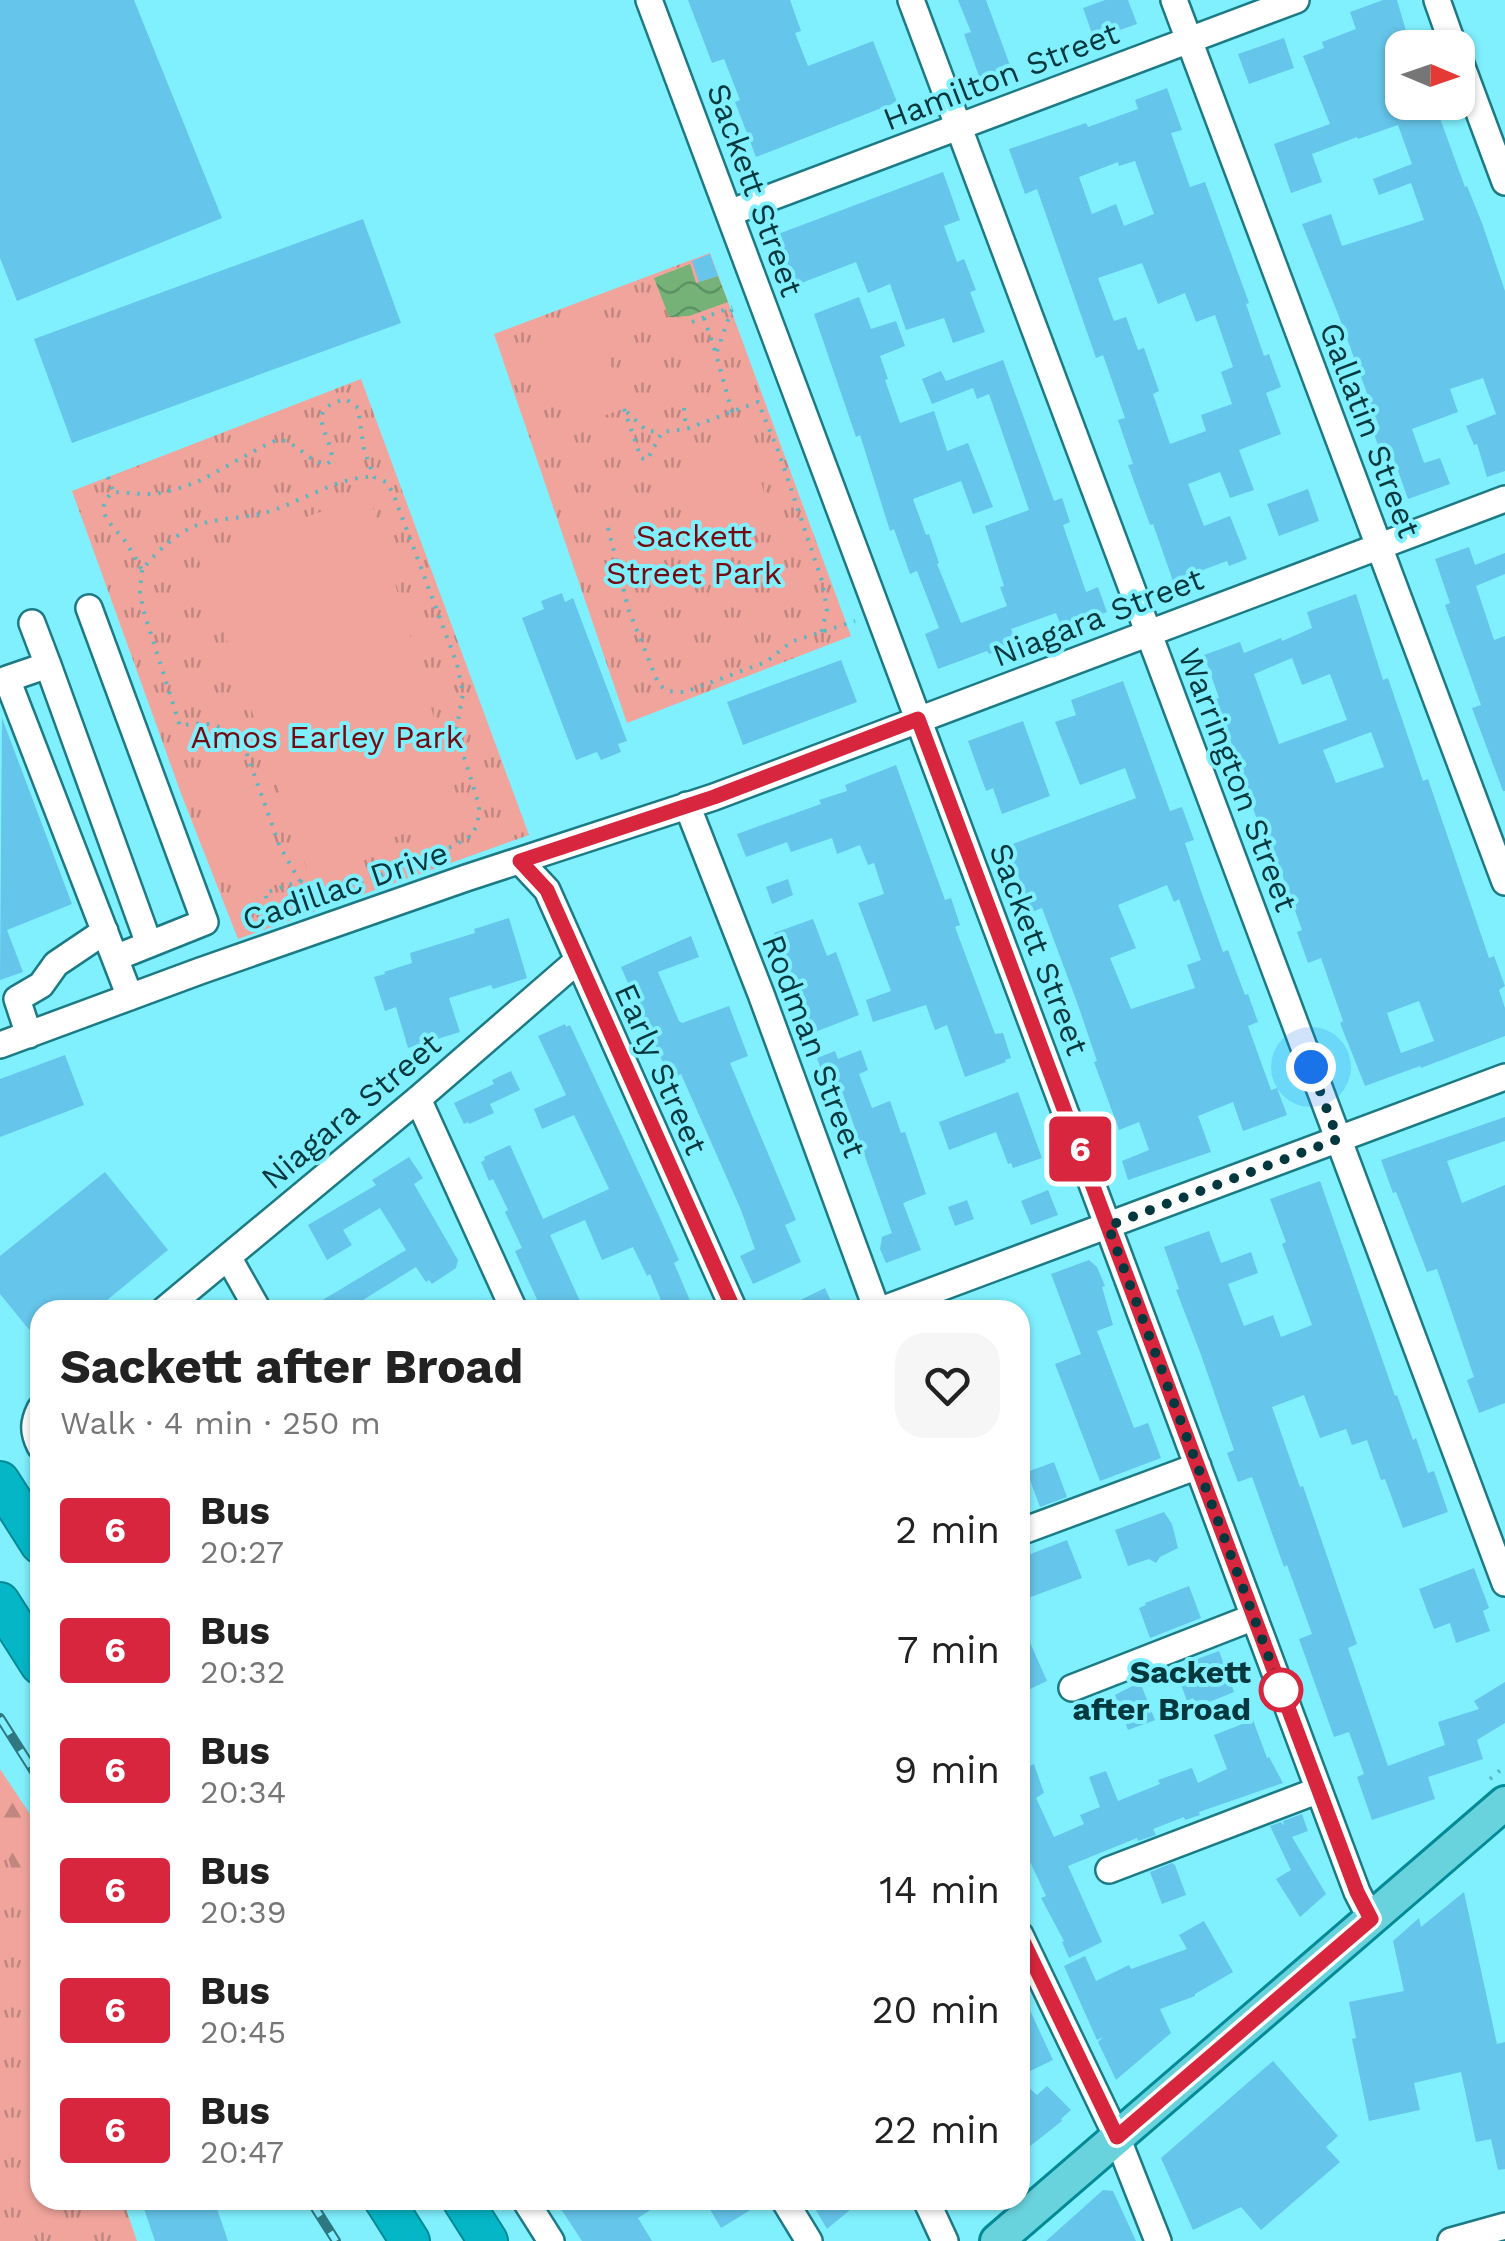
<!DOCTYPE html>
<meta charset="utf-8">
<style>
body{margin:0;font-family:"Work Sans",sans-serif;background:#f6f6f6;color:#222;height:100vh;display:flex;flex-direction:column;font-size:38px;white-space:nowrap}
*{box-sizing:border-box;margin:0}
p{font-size:32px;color:#767676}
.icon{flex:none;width:55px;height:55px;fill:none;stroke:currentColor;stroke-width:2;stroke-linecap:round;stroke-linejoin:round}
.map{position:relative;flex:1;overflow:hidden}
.sheet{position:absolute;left:30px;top:1300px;width:1000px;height:910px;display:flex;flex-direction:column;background:#fff;border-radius:30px;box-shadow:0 2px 8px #0004}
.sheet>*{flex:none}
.badge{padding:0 20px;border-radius:8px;font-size:35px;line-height:65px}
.needle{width:65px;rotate:92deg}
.buttons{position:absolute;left:1385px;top:30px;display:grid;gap:20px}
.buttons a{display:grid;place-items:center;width:90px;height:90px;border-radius:20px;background:#fff;box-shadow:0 2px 8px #0004;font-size:50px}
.you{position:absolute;width:50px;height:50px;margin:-25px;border:8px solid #fff;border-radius:50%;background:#1a73e8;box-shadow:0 0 0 15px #1a73e833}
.map>.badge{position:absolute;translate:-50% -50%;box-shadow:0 0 0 5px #fff}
.round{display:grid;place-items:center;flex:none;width:105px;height:105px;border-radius:30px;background:#f6f6f6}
.summary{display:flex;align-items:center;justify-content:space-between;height:170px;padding:0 30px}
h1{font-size:48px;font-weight:700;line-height:75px}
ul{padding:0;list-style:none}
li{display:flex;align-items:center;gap:30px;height:120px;padding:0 30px}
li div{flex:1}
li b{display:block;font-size:38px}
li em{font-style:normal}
li .badge{min-width:110px;font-weight:700;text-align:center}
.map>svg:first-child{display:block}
.forest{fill:url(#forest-firs)}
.park{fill:url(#park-tufts)}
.pitch{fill:#f0a49c}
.water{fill:url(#water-waves)}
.building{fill:#65c5ea;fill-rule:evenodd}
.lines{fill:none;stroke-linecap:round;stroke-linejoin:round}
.minor-casing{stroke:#1c7a84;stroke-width:30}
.major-casing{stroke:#048a96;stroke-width:38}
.highway-casing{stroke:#048a96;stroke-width:42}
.path{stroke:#59b7c2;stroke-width:4;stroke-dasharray:2.5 8;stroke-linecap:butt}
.minor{stroke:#fff;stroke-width:25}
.major{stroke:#69d3dd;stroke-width:32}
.highway{stroke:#05b6c6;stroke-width:38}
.rail-casing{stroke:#2e7881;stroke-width:10}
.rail{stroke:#80f0fe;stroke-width:6;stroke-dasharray:19;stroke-linecap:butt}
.line-casing{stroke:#fff;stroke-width:22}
.line{stroke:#d7263d;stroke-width:15}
.walk{stroke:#02383e;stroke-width:10;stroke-dasharray:0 18}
.stop-dot{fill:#fff;stroke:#d7263d;stroke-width:5}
.labels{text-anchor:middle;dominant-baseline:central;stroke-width:8;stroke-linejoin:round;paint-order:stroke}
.street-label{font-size:32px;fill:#02383e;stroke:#80f0fe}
.park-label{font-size:32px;fill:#730c11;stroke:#80f0fe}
.stop-label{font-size:32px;font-weight:bold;fill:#02383e;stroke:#80f0fe;text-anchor:end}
</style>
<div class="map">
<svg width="1505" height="2241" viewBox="0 0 1505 2241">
<defs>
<pattern id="forest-firs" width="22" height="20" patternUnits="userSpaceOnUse" patternTransform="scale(2.5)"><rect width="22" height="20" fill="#f0a49c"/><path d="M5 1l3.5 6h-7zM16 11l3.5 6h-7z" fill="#c08781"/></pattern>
<pattern id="park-tufts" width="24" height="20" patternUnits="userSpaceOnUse" patternTransform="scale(2.5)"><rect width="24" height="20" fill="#f0a49c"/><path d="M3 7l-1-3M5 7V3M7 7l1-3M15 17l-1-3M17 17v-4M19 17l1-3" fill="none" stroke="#c08781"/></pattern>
<pattern id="water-waves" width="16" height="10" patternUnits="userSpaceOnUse" patternTransform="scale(2.5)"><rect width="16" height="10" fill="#74b278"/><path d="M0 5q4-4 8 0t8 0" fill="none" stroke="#5d9264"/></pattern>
</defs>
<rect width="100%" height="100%" fill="#80f0fe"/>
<path class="forest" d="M0,1769L40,1829V2095L0,2000Z"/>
<path class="park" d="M710,253L851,636L627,723L494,334Z
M361,379L529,835L238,939L182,796L72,491Z
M0,1834L40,1953V2200H123L137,2241H0Z"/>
<path class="pitch" d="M592,308L625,408L568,429L532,334Z
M742,450L754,456L771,518C768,522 766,527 762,531C738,551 699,542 688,513C682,500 684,487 685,474Z
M369,494L461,811L308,872L198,557Z
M239,748L280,861L229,882L188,773Z"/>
<path class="water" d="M690,264L696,283L718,276L728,302L689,316L669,317L654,278Z"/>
<path class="building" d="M0,0H134L222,218L17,301L0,258Z
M688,0H790L801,31L795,33L808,66L873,41L897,102L756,157L735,102L740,100L724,59L712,63Z
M958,0H986L1011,68L980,79L964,34L971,32Z
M1105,0H1128L1137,24L1094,39L1083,8Z
M1383,0H1397L1411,48H1402V102H1434L1465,187L1467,186L1482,223L1505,291V471L1487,477L1477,444L1474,445L1466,426L1496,414L1483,378L1450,389L1458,412L1412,429L1424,463L1440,458L1450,484L1408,499L1391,451L1381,454L1373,431L1380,429L1338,314L1302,224L1331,214L1342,246L1424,220L1411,183L1379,195L1373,179L1412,164L1398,125L1358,139L1357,137L1312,154L1322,182L1291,193L1274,144L1330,124L1303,56L1324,48L1322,42L1356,29L1350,12Z
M1284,38L1294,68L1249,84L1238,54Z
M1167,88L1182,130L1171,133L1190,187L1205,182L1249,303L1246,304L1264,356L1269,354L1281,387L1266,393L1281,434L1239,450L1254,490L1230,498L1220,472L1188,484L1204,526L1230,516L1247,559L1229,566L1227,561L1173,581L1153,524L1150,525L1128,465L1133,464L1118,420L1125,418L1103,355L1096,358L1037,189L1025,194L1009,149L1086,123L1088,127L1138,109L1135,100ZM1135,161L1154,214L1124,226L1116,204L1092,214L1079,177L1118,162L1119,166ZM1142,263L1158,304L1185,293L1196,322L1215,315L1233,367L1221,372L1232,404L1201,415L1206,431L1170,444L1153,394L1159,391L1144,348L1138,350L1126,317L1114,321L1098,278Z
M943,172L960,220L944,226L957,262L964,259L976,290L970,292L985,332L953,343L944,318L906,330L890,284L868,293L856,262L791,287L773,236Z
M363,219L401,323L72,443L34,339Z
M710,254L718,276L699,282L692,261Z
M859,297L871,329L896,321L905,346L880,356L888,379L885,380L900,423L934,411L947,451L968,443L993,507L973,514L961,481L913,499L926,535L929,534L939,563L937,564L961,623L1007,606L1000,587L1004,586L985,526L1029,510L989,394L977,399L973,388L932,404L922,379L941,371L946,381L1003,360L1054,501L1062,498L1070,522L1063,525L1086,592L1098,587L1107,612L1062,628L1056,613L1011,629L1017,644L989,654L987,651L938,669L925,634L939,628L917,571L910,574L894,529L890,531L860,435L856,437L814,314Z
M1308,489L1319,521L1279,536L1267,504Z
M1469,547L1475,565L1505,553V574L1476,586L1494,640L1505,636V791H1503L1472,708L1481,705L1445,605L1450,603L1435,559Z
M562,593L565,602L573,598L627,741L618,744L621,752L601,760L597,752L576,760L522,618L544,609L541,601Z
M1356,594L1383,680L1388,678L1423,781L1428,779L1489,958L1494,956L1505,986L1499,990L1505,1008V1036L1421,1068L1420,1066L1365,1086L1340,1023L1343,1021L1321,958L1308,963L1297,932L1302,930L1265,827L1260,828L1248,794L1250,793L1215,699L1219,698L1204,655L1240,642L1244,653L1281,638L1282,641L1312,628L1307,612ZM1292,658L1302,685L1330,674L1347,720L1279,744L1254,674ZM1371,732L1384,767L1336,783L1323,750ZM1419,1001L1434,1041L1401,1053L1387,1013Z
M841,660L857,702L743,745L727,702Z
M1123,681L1170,811L1182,807L1194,840L1185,843L1201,891L1223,952L1228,950L1245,995L1248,994L1258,1022L1248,1026L1271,1090L1277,1088L1287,1115L1243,1131L1233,1102L1198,1116L1211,1152L1128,1180L1122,1161L1149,1150L1139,1122L1119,1130L1094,1062L1097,1061L1078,1005L1042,908L1032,912L1007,846L1136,798L1125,768L1080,785L1055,722L1076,715L1071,700ZM1167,885L1174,902L1179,899L1201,960L1187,965L1195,988L1131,1009L1110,958L1136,948L1118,905Z
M2,718L72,904L7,930L23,972L0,980Z
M1023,721L1050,796L1002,814L993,788L986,791L968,741Z
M896,765L945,900L951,898L960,925L955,927L995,1034L1003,1033L1011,1058L1005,1060L1006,1062L965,1077L947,1025L935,1030L926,1005L873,1022L866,1000L891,991L858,903L884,894L874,863L868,865L860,845L837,854L832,838L791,852L787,842L746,857L737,834L821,804L819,800L847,791L845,785Z
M788,879L793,895L772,904L766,887Z
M509,918L527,978L493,989L491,985L449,998L460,1032L408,1048L396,1007L385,1011L374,977L385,974L384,972L412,963L410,953L475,933L474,929Z
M813,919L827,956L836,952L859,1015L815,1032L811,1022L809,1023L774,933Z
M691,936L699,957L658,972L679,1021L682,1023L729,1006L748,1056L730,1063L796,1220L785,1225L801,1262L753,1284L740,1256L755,1249L741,1210L681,1074L670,1079L621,967Z
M565,1024L566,1027L570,1025L660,1218L679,1260L674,1263L694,1310H665L650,1274L647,1276L633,1247L602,1260L585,1220L550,1235L584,1310H542L528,1280L515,1251L522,1248L505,1212L508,1210L493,1179L489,1181L481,1162L485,1160L484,1157L510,1145L543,1219L609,1189L574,1115L542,1129L534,1109L566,1095L538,1036Z
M861,1050L868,1070L859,1074L872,1108L890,1101L901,1133L905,1132L926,1194L903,1203L921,1250L886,1263L880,1249L882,1237L892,1233L840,1086L828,1089L817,1058L835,1051L838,1059Z
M65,1055L84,1105L0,1137V1079Z
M511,1071L520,1090L490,1104L494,1113L469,1124L468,1122L464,1124L454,1103L494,1084L492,1080Z
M1018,1092L1042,1158L1013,1168L1011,1163L1008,1164L996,1132L949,1150L939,1122Z
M1505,1117V1141L1447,1161L1462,1203L1505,1185V1403L1479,1413L1467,1380L1474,1377L1437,1269L1427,1272L1396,1192L1393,1193L1381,1160Z
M409,1157L423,1178L414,1184L458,1260L456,1268L432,1284L429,1280L426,1282L416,1267L347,1310H306L406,1250L380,1208L343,1230L352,1245L327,1260L308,1225L376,1185L372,1180Z
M105,1172L168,1250L95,1310H40V1343L0,1294V1256Z
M1320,1181L1395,1396L1397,1395L1413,1440L1416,1438L1428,1473L1434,1471L1448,1512L1403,1528L1385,1479L1381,1480L1367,1440L1352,1445L1346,1429L1320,1438L1304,1395L1272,1407L1300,1487L1303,1486L1357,1644L1348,1648L1388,1766L1445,1745L1438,1722L1479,1709L1474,1701L1505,1682V1723L1477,1740L1483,1759L1428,1777L1435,1799L1372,1820L1357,1777L1364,1774L1349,1732L1334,1737L1299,1639L1312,1634L1287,1565L1284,1567L1252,1477L1238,1482L1227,1453L1234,1450L1200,1352L1176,1290L1179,1289L1164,1247L1209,1231L1221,1263L1251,1252L1258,1273L1228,1284L1244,1326L1273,1315L1281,1337L1312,1325L1282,1244L1286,1242L1270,1199Z
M1048,1190L1058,1215L1031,1225L1021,1201Z
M967,1200L974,1219L955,1226L948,1207Z
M1089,1260L1097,1267L1105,1286L1102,1287L1113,1325L1097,1331L1134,1428L1148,1423L1161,1458L1100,1481L1055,1364L1081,1354L1051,1274Z
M825,1288L835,1310H780Z
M1054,1462L1067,1497L1040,1507L1027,1472Z
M1164,1512L1172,1524L1178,1548L1160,1557L1156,1563L1149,1559L1128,1566L1115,1530Z
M1067,1540L1082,1578L1020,1601V1558Z
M1474,1568L1489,1608L1483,1611L1490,1631L1456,1643L1450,1623L1434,1629L1419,1589Z
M1189,1586L1201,1618L1150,1638L1139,1608L1146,1605L1145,1603Z
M1020,1620L1047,1681L1026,1691L1020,1678Z
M1219,1651L1234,1692L1197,1707L1193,1698L1187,1701L1180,1682L1187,1680L1181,1665Z
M1140,1682L1155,1720L1128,1730L1115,1695Z
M1253,1720L1267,1758L1269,1757L1283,1783L1199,1812L1200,1815L1185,1820L1184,1817L1153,1829L1156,1835L1138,1841L1137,1838L1068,1866L1102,1942L1069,1958L1062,1942L1064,1941L1041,1898L1046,1896L1020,1840V1763L1023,1769L1034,1764L1044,1793L1036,1798L1054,1837L1084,1824L1080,1815L1100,1807L1089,1777L1106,1771L1118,1801L1160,1784L1158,1780L1192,1768L1198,1783L1227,1769L1214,1735Z
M1302,1814L1308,1831L1292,1837L1326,1894L1300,1917L1276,1879L1291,1870L1270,1826L1281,1822L1284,1826L1283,1821Z
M1172,1863L1175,1865L1186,1895L1162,1904L1150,1872Z
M1464,1892L1497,2044L1505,2042V2169L1498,2170L1491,2139L1476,2142L1461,2072L1414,2083L1420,2110L1369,2121L1352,2039L1356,2038L1349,2002L1404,1991L1393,1941L1419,1918L1421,1927Z
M1204,1921L1233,1972L1195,1994V1996L1160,2009L1171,2033L1116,2080L1098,2042L1103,2037L1097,2040L1064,1966L1085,1956L1096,1981L1129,1965L1131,1969L1187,1949L1179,1935Z
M1020,1989L1053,2060L1020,2076Z
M1273,2061L1338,2136L1326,2147L1340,2162L1261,2230L1241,2207L1193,2230L1161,2158Z
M1027,2086L1037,2095L1047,2086L1071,2110L1061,2119L1062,2121L1029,2147L1020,2137V2110L1028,2104L1020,2092Z
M1103,2190L1113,2191L1136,2241H1046Z
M141,2200H214L228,2241H155Z
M555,2200H666L638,2218L652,2241H582Z
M719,2200H767L721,2228L708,2206Z
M810,2200H862L827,2229Z"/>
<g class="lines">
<defs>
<path id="minor" d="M649,0L1357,1892L1371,1919
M911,0L1505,1583
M1174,0L1505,882
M1437,0L1454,48
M1458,56L1505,182
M729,213L1296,0
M89,608L205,922L115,958
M48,665L149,944
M7,679L48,665L32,623
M0,682L7,679L130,997
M687,805L761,994L877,1310
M520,861L547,890L734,1310
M29,1035L17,999L41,985L56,964L105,931
M0,1045L200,971L466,878L714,797L1505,499
M418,1099L514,1310
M228,1257L258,1310
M164,1310L418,1099L577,961
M881,1310L1505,1077
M40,1409C33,1423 33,1432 40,1446
M1020,1532L1198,1466
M1072,1688L1254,1617
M1109,1870L1319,1790
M1020,1935L1117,2137L1158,2241
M525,2200L551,2241
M784,2200L809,2241
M926,2200L945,2241
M1451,2241L1505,2226"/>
<path id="major" d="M997,2241L1505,1803"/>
<path id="highway" d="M0,1481L40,1544
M0,1602L40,1665
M384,2200L410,2241
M462,2200L488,2241"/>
</defs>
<use href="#minor" class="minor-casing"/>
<use href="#major" class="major-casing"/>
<use href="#highway" class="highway-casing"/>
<path class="path" d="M704,318L716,354
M692,322L732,307
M684,408L686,429
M624,409L641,458L647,460L662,432L686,429L758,402L779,453L822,581L827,609L821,634
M627,412L647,431L660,432
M732,412L716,354L733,306
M108,477L113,491
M608,528L629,611L659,685L668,691L685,692L766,662L791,642L855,621
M142,570L140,591L143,609L180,726C208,720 224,724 244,746L280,847L300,881L265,893L272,920
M300,881C309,885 319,889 330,889C349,889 459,848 471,835C478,827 479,816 479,805L456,731L463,694L457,664L393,493L386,482L374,477L364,450L358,408L346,399C301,410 332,433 332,460L326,465C308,461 294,440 279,440C272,439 211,476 197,482C186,486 171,491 160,493C145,496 128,492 113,492C91,511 113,525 125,541C131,550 137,561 142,570C154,554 171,539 188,529C208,518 242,519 264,513C298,504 340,475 374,477
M1490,1779L1505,1766"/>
<use href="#minor" class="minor"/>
<use href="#major" class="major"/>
<use href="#highway" class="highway"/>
<defs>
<path id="rail" d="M0,1718L40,1781
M310,2200L336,2241"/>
</defs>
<use href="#rail" class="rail-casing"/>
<use href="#rail" class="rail"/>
</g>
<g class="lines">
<defs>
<path id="line" d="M734,1310L547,890L520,861L714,797L918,719L1357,1892L1371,1919L1117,2137L1020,1935"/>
</defs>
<use href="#line" class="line-casing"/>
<use href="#line" class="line"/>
<path class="walk" d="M1281,1690L1108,1226L1338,1139L1311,1067"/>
</g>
<circle class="stop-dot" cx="1281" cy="1690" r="20"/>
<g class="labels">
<g class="street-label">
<text transform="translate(1001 76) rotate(-21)">Hamilton Street</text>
<text transform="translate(755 190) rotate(70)">Sackett Street</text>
<text transform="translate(1370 430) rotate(69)">Gallatin Street</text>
<text transform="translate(1098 617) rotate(-21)">Niagara Street</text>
<text transform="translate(1238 780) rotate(69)">Warrington Street</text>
<text transform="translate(345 886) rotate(-19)">Cadillac Drive</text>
<text transform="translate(1039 949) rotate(69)">Sackett Street</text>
<text transform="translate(814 1046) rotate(69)">Rodman Street</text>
<text transform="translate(661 1069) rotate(66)">Early Street</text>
<text transform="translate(351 1111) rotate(-40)">Niagara Street</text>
</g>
<g class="park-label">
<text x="694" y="536">Sackett<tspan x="694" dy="37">Street Park</tspan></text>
<text x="327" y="737">Amos Earley Park</text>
</g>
<g class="stop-label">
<text x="1251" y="1672">Sackett<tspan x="1251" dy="37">after Broad</tspan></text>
</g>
</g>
</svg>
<div class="buttons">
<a><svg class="needle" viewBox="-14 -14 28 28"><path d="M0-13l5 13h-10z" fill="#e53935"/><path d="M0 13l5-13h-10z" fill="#767676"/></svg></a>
</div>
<div class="you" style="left:1311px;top:1067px"></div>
<b class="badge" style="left:1080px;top:1149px;background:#d7263d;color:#fff">6</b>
<section class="sheet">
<div class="summary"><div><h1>Sackett after Broad</h1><p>Walk · 4 min · 250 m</p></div><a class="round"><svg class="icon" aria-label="heart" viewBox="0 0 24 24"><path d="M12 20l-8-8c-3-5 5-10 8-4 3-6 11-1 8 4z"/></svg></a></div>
<ul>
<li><span class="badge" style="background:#d7263d;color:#fff">6</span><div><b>Bus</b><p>20:27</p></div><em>2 min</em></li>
<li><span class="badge" style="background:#d7263d;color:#fff">6</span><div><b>Bus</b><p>20:32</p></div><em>7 min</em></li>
<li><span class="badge" style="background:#d7263d;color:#fff">6</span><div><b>Bus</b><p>20:34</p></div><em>9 min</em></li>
<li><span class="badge" style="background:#d7263d;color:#fff">6</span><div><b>Bus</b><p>20:39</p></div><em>14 min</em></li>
<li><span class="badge" style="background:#d7263d;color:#fff">6</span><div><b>Bus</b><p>20:45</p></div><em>20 min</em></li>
<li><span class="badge" style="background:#d7263d;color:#fff">6</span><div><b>Bus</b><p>20:47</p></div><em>22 min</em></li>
</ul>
</section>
</div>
